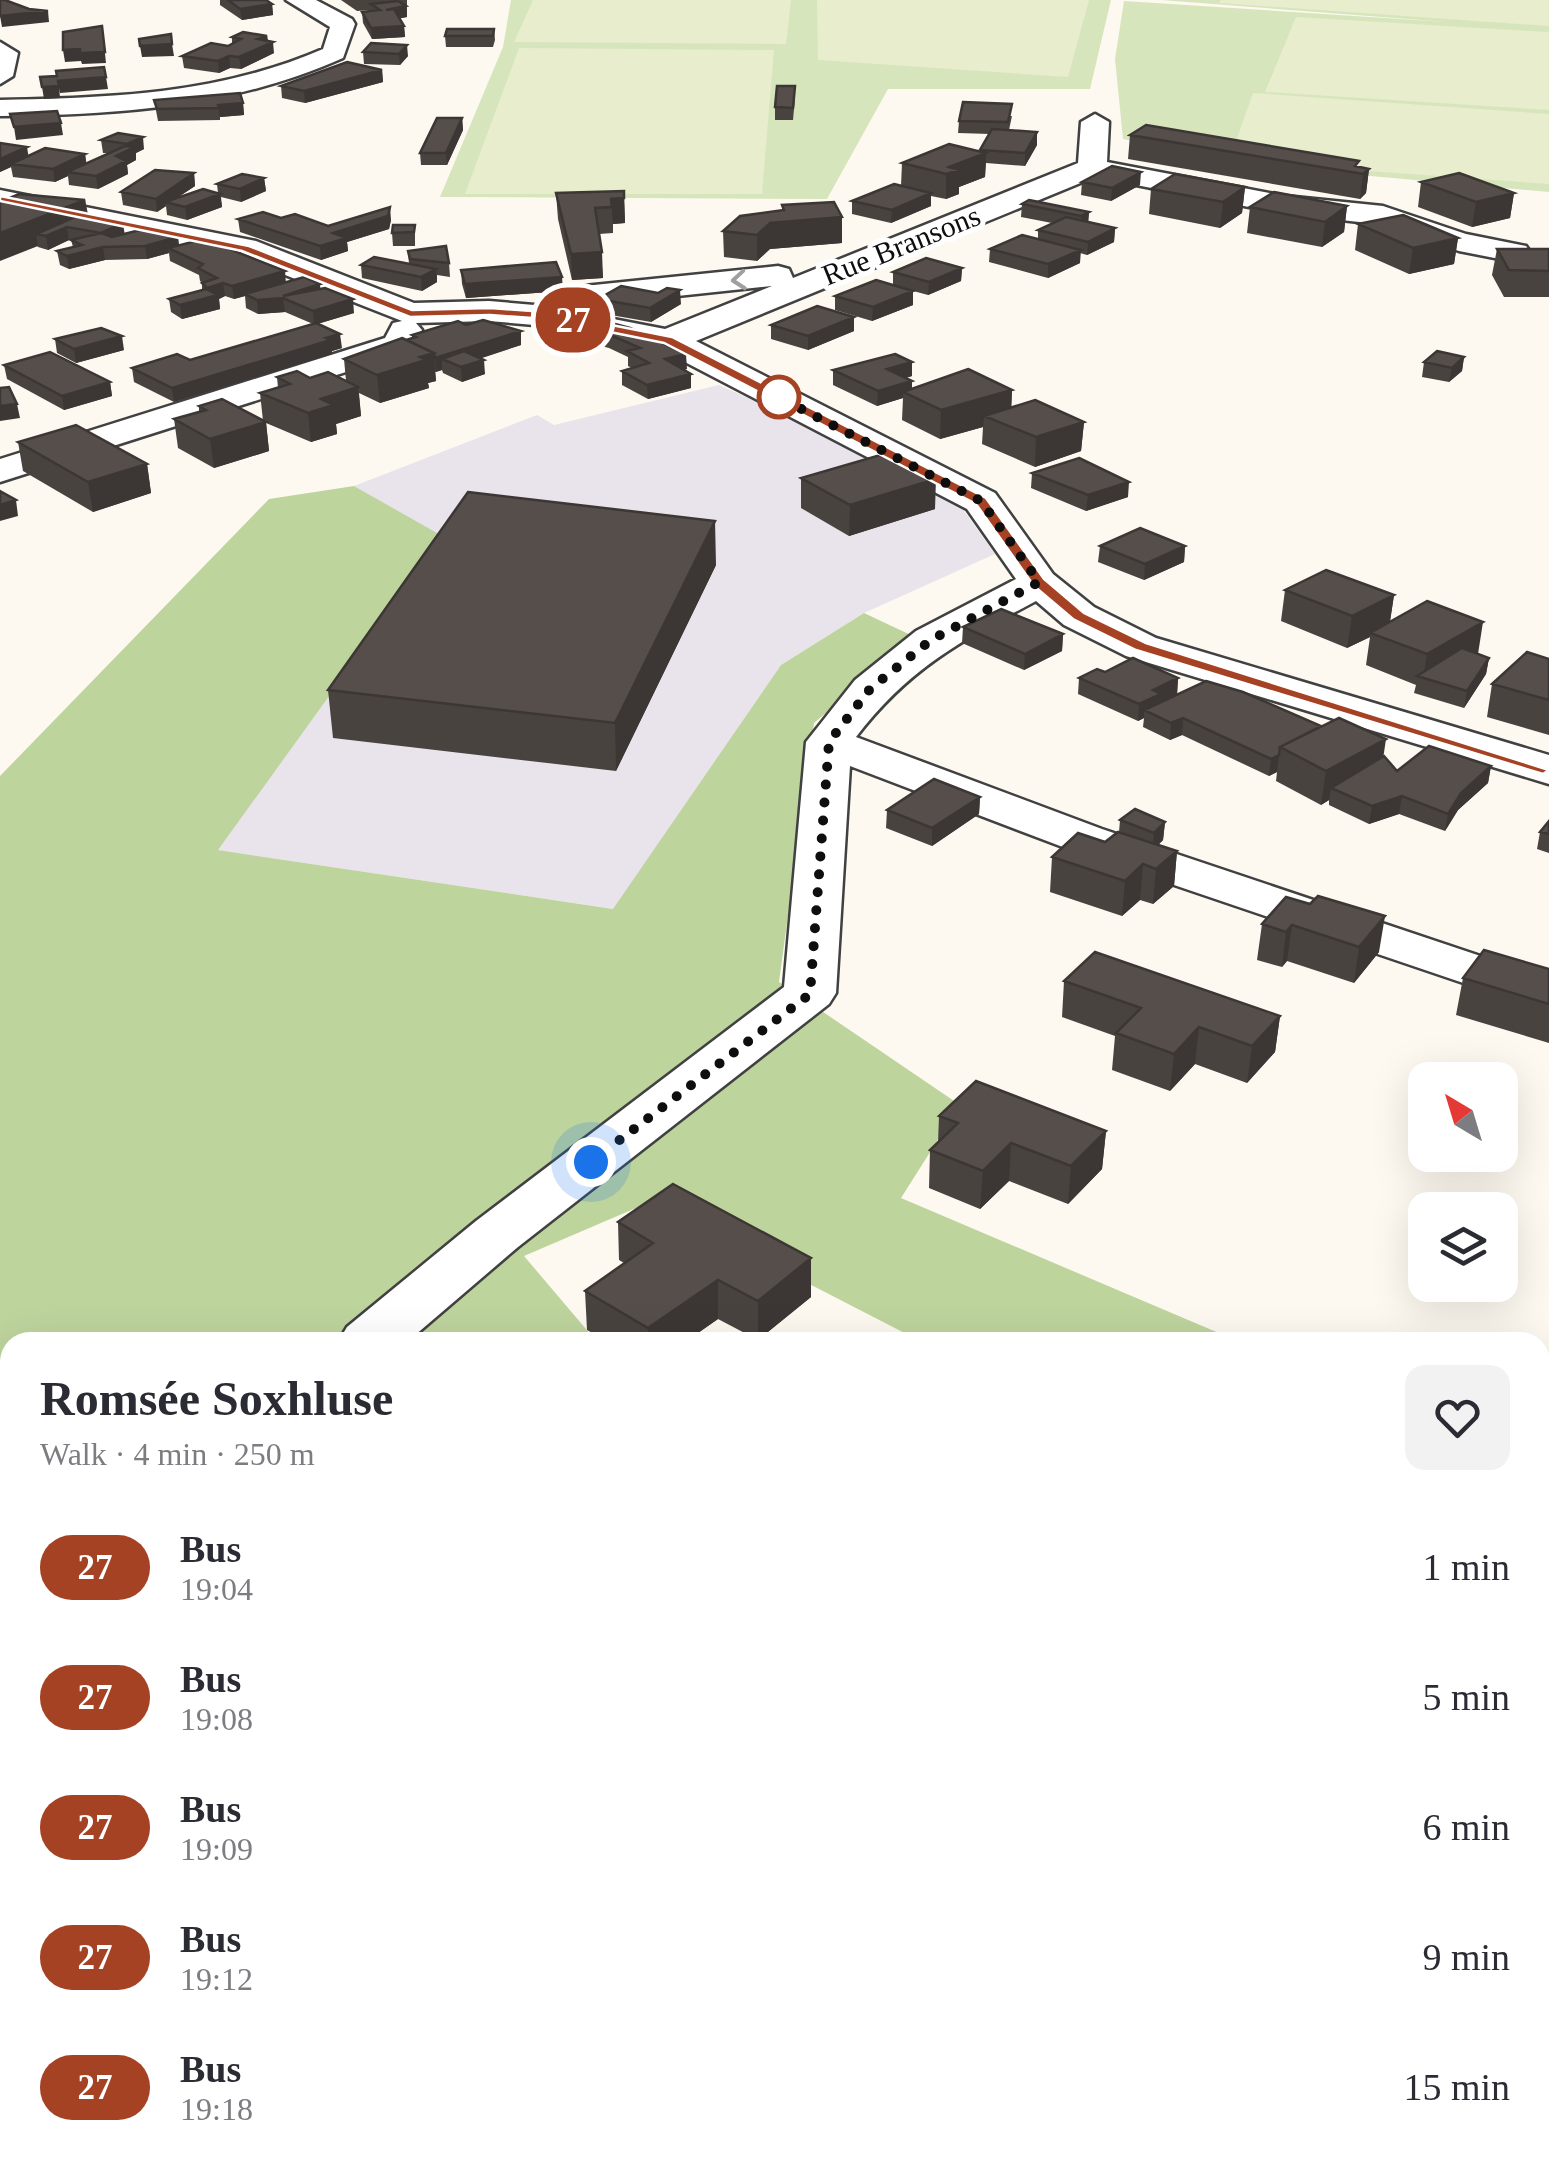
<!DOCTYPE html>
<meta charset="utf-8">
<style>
body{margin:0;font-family:"Times New Roman",serif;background:#f2f2f3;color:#2b2b33;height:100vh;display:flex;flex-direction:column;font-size:38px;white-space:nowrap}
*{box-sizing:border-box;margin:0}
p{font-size:32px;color:#7c7c81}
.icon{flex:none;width:55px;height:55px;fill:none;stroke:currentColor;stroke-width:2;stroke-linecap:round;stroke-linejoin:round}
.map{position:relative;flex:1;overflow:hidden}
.drawer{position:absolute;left:0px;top:1332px;width:1550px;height:842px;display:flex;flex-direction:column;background:#fff;border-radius:30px 30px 0 0;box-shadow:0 10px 40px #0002}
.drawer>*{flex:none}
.badge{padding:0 20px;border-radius:32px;font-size:35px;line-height:65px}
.needle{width:65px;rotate:322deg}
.fabs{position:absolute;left:1408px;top:1062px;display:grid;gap:20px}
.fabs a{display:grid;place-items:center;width:110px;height:110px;border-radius:20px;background:#fff;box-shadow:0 10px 40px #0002;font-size:50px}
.you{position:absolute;width:50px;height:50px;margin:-25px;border:8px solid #fff;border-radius:50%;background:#1a73e8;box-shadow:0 0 0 15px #1a73e833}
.map>.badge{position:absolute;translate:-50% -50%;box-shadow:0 0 0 5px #fff}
.round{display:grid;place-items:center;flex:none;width:105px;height:105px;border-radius:20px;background:#f2f2f3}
.head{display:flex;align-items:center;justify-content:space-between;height:170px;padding:0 40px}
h1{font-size:48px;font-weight:700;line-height:75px}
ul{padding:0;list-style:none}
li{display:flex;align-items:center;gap:30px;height:130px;padding:0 40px}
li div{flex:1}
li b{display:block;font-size:38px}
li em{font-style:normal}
li .badge{min-width:110px;font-weight:700;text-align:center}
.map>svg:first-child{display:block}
.industrial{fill:#e9e3eb}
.green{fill:#d7e5bc}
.forest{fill:#bed49d}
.pitch{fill:#e7edcd}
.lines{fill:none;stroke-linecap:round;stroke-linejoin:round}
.minor-casing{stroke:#414141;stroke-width:5}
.minor{fill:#fff;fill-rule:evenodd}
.wall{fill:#494340}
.shaded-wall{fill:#3c3734}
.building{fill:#554e4b;stroke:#3c3734;stroke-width:2.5}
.oneway{stroke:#9f9f9f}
.line{fill:#a64224;stroke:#fff;stroke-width:2.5}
.walk{stroke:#0e0e0e;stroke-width:10;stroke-dasharray:0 18}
.stop-dot{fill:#fff;stroke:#a64224;stroke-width:5}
.labels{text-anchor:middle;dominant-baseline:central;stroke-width:10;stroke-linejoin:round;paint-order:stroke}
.far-street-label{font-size:30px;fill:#0e0e0e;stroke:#fff}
</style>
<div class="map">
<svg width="1549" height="2173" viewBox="0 0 1549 2173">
<rect width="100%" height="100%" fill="#fdf9f0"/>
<path class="industrial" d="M719,385L947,487L995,554L864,613L781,665L614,909L217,850L444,538L354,486L537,415L554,425Z"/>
<path class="green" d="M511,0H1111L1090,89H888L827,199L440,197L503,47Z
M1161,0H1549V192L1249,165L1123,139L1115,59L1124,1L1447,22Z"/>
<path class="forest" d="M354,486L444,537L218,850L613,909L781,665L864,613L915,637L814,723L779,982L960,1105L901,1198L1240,1342H922L650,1202L524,1256L597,1342H10V2165H541L546,2173H0V776L269,499Z
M1540,1634L1549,1642V1825L1540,1819Z
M724,2165H1184L1189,2173H711Z"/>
<path class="pitch" d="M533,0H791L786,44L514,42Z
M817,0H1089L1068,77L818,60Z
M1221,0H1549V26L1219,3Z
M1296,17L1549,32V110L1265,92Z
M519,48L774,50L762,194H465Z
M1253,93L1549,114V184L1229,161Z"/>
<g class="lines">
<defs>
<path id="minor" d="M286,0H316L352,19L355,24L343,58C233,107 119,115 0,116V100C112,98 219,94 323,49L330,27Z
M0,42L18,53L13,76L0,84Z
M1095,114L1109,122L1107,162L1285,196L1383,206L1466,234L1526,246L1531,253L1526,260L1515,262L1459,251L1378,224L1285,214L1095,177L696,341L995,493L1053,574L1094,607L1156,638L1549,755V784L1126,656L1064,625L1036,601C961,641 909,668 856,737L1102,829L1549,979V1012L1068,849L850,766L836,993L829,1004L518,1247L407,1342H338L347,1327L476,1221L784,987L806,742L855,680L916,631L1016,579L967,509L658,348L546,326L489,321L416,323L422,330L412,351L0,482V459L385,338L393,323L402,321L237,256L0,208V190L256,241L414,303L489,301L546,306L665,329L772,286L565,308L553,305L549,298L553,291L565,288L778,266L789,269L793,278L1078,163L1081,122Z
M1549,1966V2036L1540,2037V1967Z"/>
</defs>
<use href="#minor" class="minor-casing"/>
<use href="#minor" class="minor"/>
</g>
<path class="wall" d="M220,0H266L272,4L273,15L242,20L220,5Z
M341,0H407V17L400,18L404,26L405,37L372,39L363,23L362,12L371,10L357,11Z
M494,29L495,40L493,47H446L445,36Z
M267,36L268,41L274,53L241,69L230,68L219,73L184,68L182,56L228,46L232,43V37Z
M371,43L408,56L400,65L364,64L363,52Z
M382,70L383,82L305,103L282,98L281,86Z
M795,98L793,120H775V107Z
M154,100L243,103L244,115L220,117V120L158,121Z
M1012,116L1009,130L1037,145L1025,166L986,163L985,177L959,187V194L946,199L931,196V206L891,223L852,214V201L901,186L902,163L980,151L990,134L958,133L959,121Z
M462,118L463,130L447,165H421L420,153Z
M118,133L144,149L136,153V160L127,165L128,174L98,189L69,185L68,176L55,182L13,177L11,167L0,172V143L28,156L85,154L86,163L108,153H103L101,140Z
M1130,135L1369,169L1366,193L1360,199L1128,159Z
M194,173L195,186L177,198L218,193L217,184L264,178L266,191L241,202L221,197L222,207L187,220L167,215L166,206L157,212L123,205L121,192Z
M1082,182L1140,185L1111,201L1081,195Z
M1421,182L1514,193L1510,218L1472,227L1418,207Z
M1245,187L1242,213L1220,228L1149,214L1151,189Z
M624,191L625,223L613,224V233L599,234L603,278L572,280L558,219L556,193Z
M8,199L85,200L88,214L125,234L178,237L179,245L286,282L320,289L354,313L317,324L342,348L332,351V354L174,402L134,382L132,368L190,360L313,324L285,312L258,314L246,308L245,296L234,299L225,296L219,299L220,309L182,319L171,312L169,299L202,290V283H203L200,281L199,275L170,261L169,253L147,259L105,260L69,269L60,265L57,251L73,247L71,240H69L48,250L38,247Z
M1022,204L1089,212L1088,222L1115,228L1114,242L1087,255L1080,253V263L1048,278L989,262L990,249L1038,239V230L1052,223L1021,217Z
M782,205L842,217V243L770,249L757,261L724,257L723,231L782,211Z
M1347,206L1344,232L1322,247L1247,233L1250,207Z
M281,218L328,226L391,220L389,229L347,242L348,251L321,260L240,232L238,219Z
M1358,224L1458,238L1454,264L1409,274L1355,250Z
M415,225V246H393L392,233Z
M1497,249H1549V297H1504L1492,275Z
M408,251L449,263L450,277L437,275V282L422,291L362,278L361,265L409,264Z
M962,268L961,281L928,295L906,289L913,305L872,321L835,310V296L893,285V272Z
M461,270L563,291L466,298L462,284Z
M598,299L681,304L651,322L599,313Z
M585,316L687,369L683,370L691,388L648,399L622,385V371L632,368L628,366V357L609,348L570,338L569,324Z
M854,317V331L808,350L771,339V325Z
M412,335L521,345L480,358L485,374L462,382L443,373L442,370L435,372L436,381L428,383L429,388L380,403L359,393L361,416L336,424L337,434L311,442L266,423L269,451L214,468L178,448L174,419L199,412V406L263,421L260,393L278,388L277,377L310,378L346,381L344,359L412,338Z
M55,339L124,350L76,363L57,353Z
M1464,357L1462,371L1449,382L1422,377L1424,362Z
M912,362V376L906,378L912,389L1012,390L1011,407L1084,422L1081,451L1035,467L982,444L983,427L940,439L902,420L903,398L877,406L833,385V370Z
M4,365L110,382L112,396L64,410L7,379Z
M18,442L147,464L151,493L93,512L23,471Z
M1032,473L1128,497L1086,511L1031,488Z
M801,478L935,509L849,536L801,508Z
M1100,546H1185L1184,562L1144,580L1098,562Z
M716,565L616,771L333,738L328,690Z
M1285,590L1394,595L1390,622L1489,658L1486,674L1464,708L1414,693L1416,685L1366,665L1370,637L1347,648L1281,621Z
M963,627L1063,634L1062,651L1024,670L962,643Z
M1549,659V735L1487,717L1492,684Z
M1105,672L1178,678L1177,695L1384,756L1397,771L1491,766L1488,783L1458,810L1445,831L1399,814L1369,824L1329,805V800L1321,805L1276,781L1277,772L1269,776L1182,735L1170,740L1143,727L1144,718L1138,721L1078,694L1079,678Z
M980,797L979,814L932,846L886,828L887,810Z
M1120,820L1165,822L1163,840L1158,845L1177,851L1174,886L1153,904L1140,900L1122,916L1050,892L1052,857L1105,842L1119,832Z
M1549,821V853L1537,849L1540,832Z
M1310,904L1379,952L1354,983L1287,961L1282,967L1257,960L1262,924Z
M1549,969V1043L1456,1015L1463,978Z
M1064,981L1280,1016L1275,1052L1247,1083L1195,1064L1170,1091L1112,1070L1115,1036L1062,1017Z
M939,1116L1106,1131L1102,1169L1068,1204L1009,1181L980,1209L929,1188L930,1150L938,1143Z
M618,1222L811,1258V1297L758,1340L718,1319L685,1342H608L587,1330L585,1291L624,1263L619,1260Z
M1368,2165H1489L1492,2173H1370Z"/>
<path class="shaded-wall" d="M272,4L273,15L242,20L240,9Z
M406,6L407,17L387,21L386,10Z
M48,11L49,22L2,27L0,16Z
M102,26L106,63L82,64L81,61L65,62L63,50Z
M404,26L405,37L372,39L371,28Z
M267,36L268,44L273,42L274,53L241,69L239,57L258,39Z
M172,44L174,56L142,57L140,46Z
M407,45L408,56L400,65L399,54Z
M229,56L230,68L219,73L218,61Z
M382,70L383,82L305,103L304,91Z
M106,77L108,89L60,93L58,81Z
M59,86L60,98L44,99L42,87Z
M243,103L244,115L220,117L218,105Z
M462,118L463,130L447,165L446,153Z
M61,123L63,135L16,140L14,127Z
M1037,132V145L1025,166V153Z
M143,137L144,149L136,153V160L127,165L128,174L98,189L96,176L116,156L128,151L127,144Z
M27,147L29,159L11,164V167L0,172V159Z
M986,153L985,177L959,187V194L946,199V174L949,167Z
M85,154L87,167L67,172L68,176L55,182L53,169Z
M1369,169L1366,193L1360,199L1363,174Z
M1141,172L1140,185L1111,201L1112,188Z
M194,173L195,186L169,203L165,202L166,206L157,212L156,199Z
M264,178L266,191L241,202L240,189Z
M1245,187L1242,213L1220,228L1223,202Z
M931,193V206L891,223L892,210Z
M1514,193L1510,218L1472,227L1476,202Z
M220,194L222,207L187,220L185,207Z
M624,198L625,223L613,224L611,199Z
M85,200L89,225L67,227L69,240L48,250L46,236L36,234L38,246L0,261V233Z
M1347,206L1344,232L1322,247L1325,222Z
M390,207L391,220L389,229L347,242L348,251L321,260L320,246L333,233Z
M1089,212L1088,225L1081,229V216Z
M842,217V243L770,249L757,261V235L770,223Z
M123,223L125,236L103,246L101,233Z
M1115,228L1114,242L1087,255L1088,242Z
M178,237L179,250L168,248L169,253L147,259L145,246Z
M1458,238L1454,264L1409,274L1413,248Z
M103,247L105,260L69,269L67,256Z
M1081,250L1080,263L1048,278V264Z
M602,252L603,278L572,280L571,254Z
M962,268L961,281L928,295L929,282Z
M436,269L437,282L422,291L421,277Z
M285,271L286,284L245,294V296L234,299L232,286Z
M562,277L563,291L466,298L465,284Z
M223,283L225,296L219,299L220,309L182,319L180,305L208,298L207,288Z
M320,284L321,298H283L285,312L258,314L257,300L283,296Z
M680,290L681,304L651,322L650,308Z
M913,291V305L872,321L873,307Z
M353,299L354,313L314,325L313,311Z
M854,317V331L808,350V336Z
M521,331V345L458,366L442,359V370L436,372L435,358Z
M340,334L342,348L332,351V354L174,402L172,388Z
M122,336L124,350L76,363L74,349Z
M434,353L436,381L428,383L429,388L380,403L377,375L420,357Z
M686,354L687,369L665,374V359Z
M1464,357L1462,371L1449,382L1452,368Z
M484,360L485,374L462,382L461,367Z
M912,362V376L887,383V369Z
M691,374V388L648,399L647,385Z
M912,381V395L903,392V398L877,406L878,391Z
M110,382L112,396L64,410L62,396Z
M358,387L361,416L336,424L337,434L311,442L308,413L321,399Z
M1012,390L1011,418L984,416L983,427L940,439L941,410Z
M17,404L20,418L0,421V406Z
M266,422L269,451L214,468L210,439Z
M1084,422L1081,451L1035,467L1036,437Z
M147,464L151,493L93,512L88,482Z
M936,479L935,509L849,536L850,505Z
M1129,482L1128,497L1086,511L1088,495Z
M16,500L18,516L0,521V505Z
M715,521L716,565L616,771L615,723Z
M1185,546L1184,562L1144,580L1145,564Z
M1394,595L1389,627L1370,633V637L1347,648L1352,616Z
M1483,622L1478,654L1423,678L1427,654Z
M1063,634L1062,651L1024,670L1025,654Z
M1489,658L1486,674L1464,708L1467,691Z
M1178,678L1177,695L1144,710V718L1138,721L1139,704L1153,690Z
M1183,718L1182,735L1170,740L1171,723Z
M1386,739L1381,773L1331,788L1329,800L1321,805L1326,771Z
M1279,755L1277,772L1269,776L1271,759Z
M1491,766L1488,783L1458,810L1445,831L1448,814L1461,793Z
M1402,796L1399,814L1369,824L1372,806Z
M980,797L979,814L932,846V828Z
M1165,822L1163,840L1152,851L1154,833Z
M1177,851L1174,886L1153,904L1156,869Z
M1143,864L1140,900L1122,916L1125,881Z
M1385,916L1379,952L1354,983L1359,947Z
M1292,925L1287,961L1282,967L1286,932Z
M1280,1016L1275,1052L1247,1083L1252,1046Z
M1199,1027L1195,1064L1170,1091L1174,1054Z
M1106,1131L1102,1169L1068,1204L1071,1166Z
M1011,1143L1009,1181L980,1209L983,1171Z
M811,1258V1297L758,1340V1301Z
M718,1280V1319L685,1342H649L648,1328Z"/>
<path class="building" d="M0,0H5L29,9L48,11L0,16Z
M228,0H266L272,4L240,9Z
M398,1L406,6L386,10L394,9L404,26L371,28L362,12L380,10L371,4Z
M102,26L105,52L80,53V49L63,50V32Z
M447,29H494L493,36H445Z
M243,32L267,36L258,39L273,42L239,57L229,56L218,61L182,56L211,43L228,46L241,39L232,37Z
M171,34L172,44L140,46L139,39Z
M371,43L407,45L399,54L363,52Z
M347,62L382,70L304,91L281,86Z
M104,67L106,77L58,81L59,86L42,87L40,77L57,76L56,71Z
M777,86H795L793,108L775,107Z
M240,93L243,103L218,105L219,108L157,109L154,100Z
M963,102L1012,104L1008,122L959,121Z
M57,111L61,123L14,127L10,114Z
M437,118H462L446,153H420Z
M1146,125L1359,161L1355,166L1369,169L1363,174L1130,135Z
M992,129L1037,132L1025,153L980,150Z
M118,133L143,137L127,144L101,140Z
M0,143L27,147L0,159Z
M949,144L986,153L949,167L960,170L946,174L902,163Z
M125,146L135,147L116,156L126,161L96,176L67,172Z
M45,148L85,154L53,169L11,164Z
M1112,166L1141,172L1112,188L1082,182Z
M155,170L194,173L156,199L121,192Z
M1459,173L1514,193L1476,202L1421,182Z
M242,174L264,178L240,189L217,184Z
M1175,174L1245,187L1223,202L1151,189Z
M894,184L931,193L892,210L852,201Z
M203,189L220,194L185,207L165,202Z
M624,191V198L611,199L612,207L595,208L602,252L571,254L556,193Z
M1274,192L1347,206L1325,222L1250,207Z
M19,194L85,200L0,233V202Z
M1029,200L1089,212L1081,216L1022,204Z
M834,202L842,217L770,223L757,235L723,231L740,216L784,210L782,205Z
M390,207L388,216L333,233L347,238L320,246L238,219L263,212L281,218L295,214L328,226Z
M84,213L123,223L101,233L67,227L46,236L36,234Z
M1403,215L1458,238L1413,248L1358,224Z
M1066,217L1115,228L1088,242L1038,230Z
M393,225H415L414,232L392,233Z
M152,227L178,237L145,246L103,247L67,256L57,251L82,245L71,240L101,233L112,237Z
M1022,235L1081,250L1048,264L990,249Z
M204,239L285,271L232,286L223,283L207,288L202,283L217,278L198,268L203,264L168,248Z
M446,246L449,263L410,259L408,251Z
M1497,249H1549V271L1509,270Z
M374,257L436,269L421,277L361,265Z
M926,258L962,268L929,282L893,272Z
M556,262L562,277L465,284L461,270Z
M304,277L320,284L283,296L325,288L353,299L313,311L283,298L257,300L245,294Z
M876,280L913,291L873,307L835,296Z
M621,286L658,293L667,288L680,290L650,308L598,299Z
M206,289L218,295L180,305L169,299Z
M817,306L854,317L808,336L771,325Z
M585,316L630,328L686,354L665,359L691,374L647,385L622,371L649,363L627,351L640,348L608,334L569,324Z
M483,320L521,331L435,358L434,353L406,340L416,337L412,335L458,321L466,325Z
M316,323L340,334L326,338L331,340L172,388L132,368L177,354L190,360Z
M101,328L122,336L74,349L55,339Z
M402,338L434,353L420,357L426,360L377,375L344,359Z
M464,351L484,360L461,367L442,359Z
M1437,351L1464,357L1452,368L1424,362Z
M50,352L110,382L62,396L4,365Z
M895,354L912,362L887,369L912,381L878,391L833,370Z
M968,369L1012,390L941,410L903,392Z
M297,371L310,378L328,372L358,387L321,399L334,405L308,413L260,393L290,384L277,377Z
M9,387L17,404L0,406V388Z
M222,399L266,422L210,439L174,419L206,410L199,406Z
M1035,400L1084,422L1036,437L984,416Z
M76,425L147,464L88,482L18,442Z
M887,453L936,479L850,505L801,478Z
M1079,458L1129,482L1088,495L1032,473Z
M0,491L16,500L0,505Z
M468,492L715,521L615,723L328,690Z
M1140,528L1185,546L1145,564L1100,546Z
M1326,570L1394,595L1352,616L1285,590Z
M1427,601L1483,622L1427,654L1370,633Z
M1001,609L1063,634L1025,654L963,627Z
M1462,648L1489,658L1467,691L1417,676Z
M1527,652L1549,659V700L1492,684Z
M1133,658L1178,678L1153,690L1161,694L1139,704L1079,678L1097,669L1105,672Z
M1206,681L1243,692L1321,726L1280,747L1279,755L1271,759L1183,718L1171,723L1144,710Z
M1339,718L1386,739L1326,771L1280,747Z
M1429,746L1491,766L1461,793L1448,814L1402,796L1372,806L1331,788L1384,756L1397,771Z
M934,779L980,797L932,828L887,810Z
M1135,809L1165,822L1154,833L1120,820Z
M1549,821V834L1540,832Z
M1118,832L1177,851L1156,869L1143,864L1125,881L1052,857L1078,833L1105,842Z
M1318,896L1385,916L1359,947L1292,925L1286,932L1262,924L1286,897L1310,904Z
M1484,950L1549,969V1004L1463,978Z
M1095,952L1280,1016L1252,1046L1199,1027L1174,1054L1116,1033L1141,1008L1064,981Z
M976,1081L1106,1131L1071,1166L1011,1143L983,1171L930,1150L958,1123L939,1116Z
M673,1184L811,1258L758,1301L718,1280L648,1328L585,1291L653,1243L618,1222Z
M1387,2165H1489L1492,2173H1389Z"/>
<defs><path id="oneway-chevron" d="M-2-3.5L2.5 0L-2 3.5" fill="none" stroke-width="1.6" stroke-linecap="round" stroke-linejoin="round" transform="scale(2.5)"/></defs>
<use class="oneway" href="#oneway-chevron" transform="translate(739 280) rotate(175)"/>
<path class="line" d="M0,196L249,246L412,310L490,308L546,312L672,337L986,498L1044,579L1084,613L1146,643L1549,770L1543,774L1136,650L1073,619L1034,586L976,504L664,343L546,319L490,315L410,317L242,251L0,201Z"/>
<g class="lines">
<path class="walk" d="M591,1162L810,994L829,742L870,689L931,640L1039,582L981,501L772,394L779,397"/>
</g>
<circle class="stop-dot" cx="779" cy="397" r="20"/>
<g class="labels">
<g class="far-street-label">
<text transform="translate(901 245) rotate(-22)">Rue Bransons</text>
</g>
</g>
</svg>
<div class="fabs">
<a><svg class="needle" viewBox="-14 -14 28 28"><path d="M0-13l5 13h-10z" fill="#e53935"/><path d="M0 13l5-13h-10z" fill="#7c7c81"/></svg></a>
<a><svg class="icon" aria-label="layers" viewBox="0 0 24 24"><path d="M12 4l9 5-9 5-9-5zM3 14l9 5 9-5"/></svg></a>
</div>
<div class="you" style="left:591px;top:1162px"></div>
<b class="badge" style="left:573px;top:320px;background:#a64224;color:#fff">27</b>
<section class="drawer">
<div class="head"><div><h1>Romsée Soxhluse</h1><p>Walk · 4 min · 250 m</p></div><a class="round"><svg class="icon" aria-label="heart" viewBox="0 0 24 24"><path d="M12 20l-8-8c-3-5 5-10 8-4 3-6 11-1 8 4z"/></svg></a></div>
<ul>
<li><span class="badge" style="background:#a64224;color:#fff">27</span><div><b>Bus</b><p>19:04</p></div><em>1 min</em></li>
<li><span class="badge" style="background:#a64224;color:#fff">27</span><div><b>Bus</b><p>19:08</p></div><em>5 min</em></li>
<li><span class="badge" style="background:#a64224;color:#fff">27</span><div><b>Bus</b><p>19:09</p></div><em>6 min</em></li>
<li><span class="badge" style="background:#a64224;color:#fff">27</span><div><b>Bus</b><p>19:12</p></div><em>9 min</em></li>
<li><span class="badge" style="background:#a64224;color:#fff">27</span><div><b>Bus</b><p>19:18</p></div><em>15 min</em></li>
</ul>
</section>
</div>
